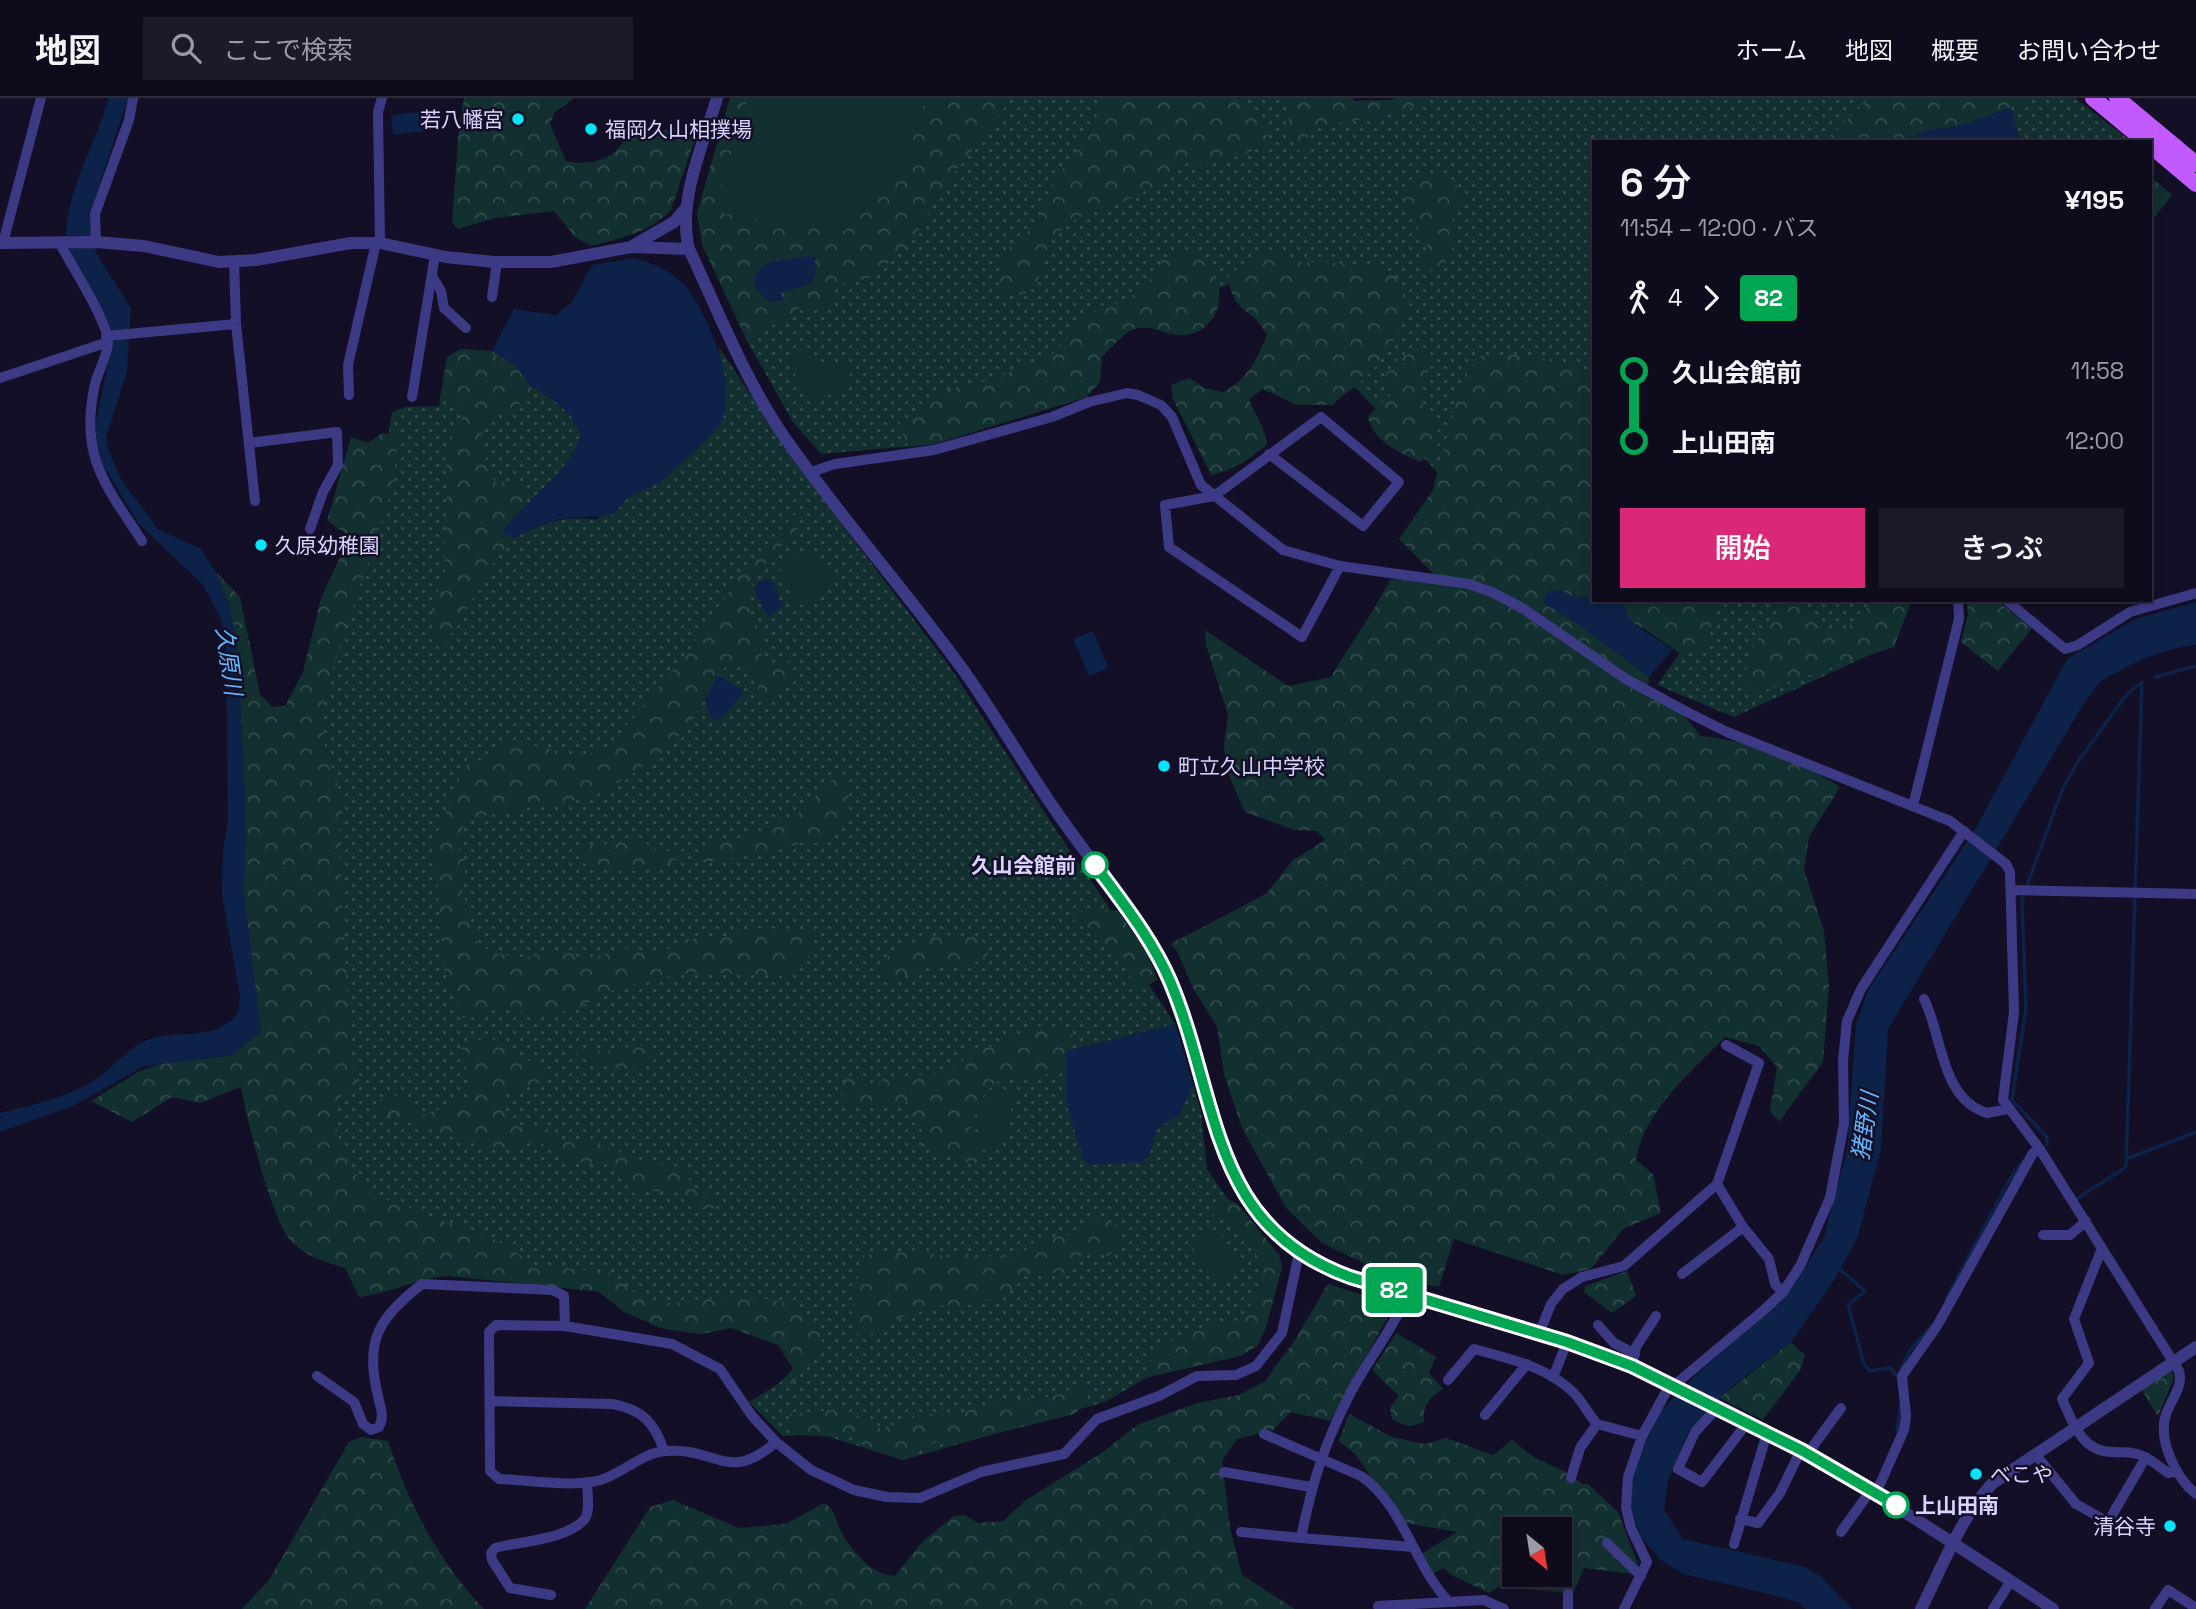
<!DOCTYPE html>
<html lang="ja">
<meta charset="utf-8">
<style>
body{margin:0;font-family:"Space Grotesk","Noto Sans JP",sans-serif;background:#1c1929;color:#f1f3f6;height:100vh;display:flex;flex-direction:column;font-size:26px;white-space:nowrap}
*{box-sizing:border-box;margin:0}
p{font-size:23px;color:#9b9ba3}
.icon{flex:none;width:38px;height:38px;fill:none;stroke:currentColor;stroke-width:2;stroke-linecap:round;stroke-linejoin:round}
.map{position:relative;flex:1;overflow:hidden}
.sheet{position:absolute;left:1592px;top:42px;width:560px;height:462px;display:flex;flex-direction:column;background:#0e0b1c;border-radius:0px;box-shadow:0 4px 10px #0003,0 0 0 2px #2e2b3b}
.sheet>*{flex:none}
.badge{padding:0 14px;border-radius:5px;font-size:24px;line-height:46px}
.needle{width:46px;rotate:150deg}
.buttons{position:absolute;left:1502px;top:1419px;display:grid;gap:14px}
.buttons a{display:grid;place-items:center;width:70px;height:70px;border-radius:0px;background:#0e0b1c;box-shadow:0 4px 10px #0003,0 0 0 2px #2e2b3b;font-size:35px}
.map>.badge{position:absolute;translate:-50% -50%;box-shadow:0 0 0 4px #fff}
.legs{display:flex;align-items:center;gap:10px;height:77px;padding:0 28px;font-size:23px}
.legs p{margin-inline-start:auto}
.overview{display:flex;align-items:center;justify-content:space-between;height:119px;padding:0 28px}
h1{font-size:38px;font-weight:600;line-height:52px}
.action{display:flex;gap:14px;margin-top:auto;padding:14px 28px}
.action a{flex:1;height:80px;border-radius:0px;background:#db2777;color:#fff;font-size:28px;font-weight:600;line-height:80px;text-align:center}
.action a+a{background:#1c1929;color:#f1f3f6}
ul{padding:0 28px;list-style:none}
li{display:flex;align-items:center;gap:24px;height:70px;font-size:26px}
li i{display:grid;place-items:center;width:10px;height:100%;margin:0 9px;background:currentColor}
li i::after{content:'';width:18px;height:18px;margin:-9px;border:5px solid;border-radius:50%;background:#0e0b1c}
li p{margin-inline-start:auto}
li:first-child i{background:linear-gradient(#0000 50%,currentColor 0)}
li:last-child i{background:linear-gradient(currentColor 50%,#0000 0)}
header{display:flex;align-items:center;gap:42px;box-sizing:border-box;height:98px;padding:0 35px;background:#0e0b1c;border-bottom:2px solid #2e2b3b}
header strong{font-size:33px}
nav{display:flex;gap:38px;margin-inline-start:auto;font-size:24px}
.search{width:490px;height:63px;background:#1c1929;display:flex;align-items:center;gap:18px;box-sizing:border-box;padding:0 24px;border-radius:0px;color:#9b9ba3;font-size:26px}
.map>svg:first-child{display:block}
.grass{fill:url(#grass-dots)}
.forest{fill:url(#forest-crowns);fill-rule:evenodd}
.garden{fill:#12302f}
.water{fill:#0c2248}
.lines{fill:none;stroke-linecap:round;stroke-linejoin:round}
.stream{stroke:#0c2248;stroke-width:3.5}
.minor{stroke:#3d3a85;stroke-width:10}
.tertiary{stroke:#3d3a85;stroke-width:12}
.primary{stroke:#c25bff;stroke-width:16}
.line-1-casing{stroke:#fff;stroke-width:16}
.line-1{stroke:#00a651;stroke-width:10}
.poi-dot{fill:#00e5ff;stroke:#130f26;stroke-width:2.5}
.stop-1-dot{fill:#fff;stroke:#00a651;stroke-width:3.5}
.labels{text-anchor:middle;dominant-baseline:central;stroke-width:5;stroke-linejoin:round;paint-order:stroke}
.poi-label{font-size:21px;fill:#d9d4ff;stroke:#130f26;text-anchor:start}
.stop-label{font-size:21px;font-weight:bold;fill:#d9d4ff;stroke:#130f26;text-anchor:end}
.water-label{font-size:23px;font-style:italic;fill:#62b6ff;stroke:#130f26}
</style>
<header>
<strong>地図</strong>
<div class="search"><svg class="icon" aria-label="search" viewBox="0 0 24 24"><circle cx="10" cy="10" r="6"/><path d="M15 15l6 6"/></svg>ここで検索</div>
<nav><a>ホーム</a><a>地図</a><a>概要</a><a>お問い合わせ</a></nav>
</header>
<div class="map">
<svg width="2196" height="1511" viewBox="0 0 2196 1511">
<defs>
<pattern id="grass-dots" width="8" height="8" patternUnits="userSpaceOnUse" patternTransform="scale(1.75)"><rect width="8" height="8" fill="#12302f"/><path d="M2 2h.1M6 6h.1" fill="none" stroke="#344d4e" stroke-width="1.8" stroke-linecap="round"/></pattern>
<pattern id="forest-crowns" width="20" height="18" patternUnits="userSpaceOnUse" patternTransform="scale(1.75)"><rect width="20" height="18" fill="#12302f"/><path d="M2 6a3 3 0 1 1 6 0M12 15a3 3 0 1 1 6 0" fill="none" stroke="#344d4e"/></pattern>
</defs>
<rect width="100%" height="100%" fill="#130f26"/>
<path class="grass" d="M969,0H1337L1384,8L1395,0H2075L2132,44H1594V278L1444,381L1349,283L1232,185L1089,244L935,346L821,356L793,324L746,241L797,213Z
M718,248L809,383L950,569L1062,741L1144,860L1149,887L1175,926L1201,1013L1207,1071L1237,1114L1279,1157L1282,1169L1258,1247L1240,1258L1148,1279L1105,1304L903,1362L820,1336L783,1338L749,1304C775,1287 798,1280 801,1246L731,1229L700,1236L661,1230L623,1213L582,1181L449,1178L343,1076L326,1017L308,604L378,404L392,314L406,309L439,308L447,259L461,251L492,253L517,269L531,288L554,302L571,318L581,337C568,378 526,400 503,434L515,440C541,425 567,416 596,422L624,400L663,382L725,286Z
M1708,502H1904L1885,550L1734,619L1657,587L1677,559Z"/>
<path class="forest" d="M464,0H574L555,14L550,26L566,63C594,69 623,59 627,30L640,25L652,36L670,31L697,35L671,112C651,134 619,141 591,148L575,139L554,113L495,120L458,131L452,124L459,28Z
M730,0H1012L948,83L910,145L875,178L837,188L827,210L812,213L803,206L797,213L746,241L702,147L697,115Z
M1104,0H1233L1268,33L1267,45C1247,58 1225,60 1204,69L1193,64H1177C1140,114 1104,98 1062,131C1036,151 1052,208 999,196L1002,155L1023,140L1040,117L1054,85L1095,21Z
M1289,0H1353L1354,3L1426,0L1406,14L1315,29L1307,41L1315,65C1286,48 1288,31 1289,0Z
M1869,0H2028L2024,8L2011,9L1963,27L1929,32L1898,44H1821C1832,40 1856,10 1869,0Z
M1438,74L1449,77L1462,96L1460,105L1452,116C1455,142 1457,167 1427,173L1420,164L1423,155L1429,151L1404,105L1402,92L1410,82Z
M2151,79L2172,97L2151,124Z
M1258,152L1284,156L1304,165L1322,163L1388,172L1399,183L1410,205C1400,234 1385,262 1362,283C1352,292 1342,296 1333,307H1297L1263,291L1249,301C1255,317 1265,329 1267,346C1249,362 1234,372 1211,377L1173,301L1171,287L1189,280L1204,290L1223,294C1248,281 1256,263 1267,237C1251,207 1233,217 1228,179Z
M1179,154L1200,155C1213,168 1221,184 1219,203C1217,223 1198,240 1177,237C1161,235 1147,224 1130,233C1120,239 1110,251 1102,259L1100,284L1087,299L935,346L908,349L899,326L941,293L991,282L1053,256L1087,219L1106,205L1118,206L1137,195L1153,180L1161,163Z
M1420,249L1431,268L1422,285L1421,306C1443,316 1437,330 1438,351L1420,364C1400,354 1372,344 1368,318L1390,297L1386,277C1396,263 1402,254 1420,249Z
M461,251C498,254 509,258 531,288V298C514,311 497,316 480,328L488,372L496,385L514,383L527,390L525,406L503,434L515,440C483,468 471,515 443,546L435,545L432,511L445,475L444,444L448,427L445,351L464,317L456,302L440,301L447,259Z
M1523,256L1594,274V498L1576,500L1560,492L1580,527L1649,579L1647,599C1672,607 1686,616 1700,638C1750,642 1799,662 1840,689L1809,739L1804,772L1824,833L1829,888L1823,964L1779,1024L1770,1013L1777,969L1759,948L1725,939C1691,974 1644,1013 1636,1062L1653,1076L1661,1115L1623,1131L1591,1171L1563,1177L1454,1141L1439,1189L1390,1178L1322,1145L1286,1110L1242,1030L1224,976L1217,929L1193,890L1177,853L1170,846L1266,796L1292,763L1325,742L1317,733L1294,732L1245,714L1226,671L1224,647L1228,617L1206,547L1205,532L1288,588L1331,579C1350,546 1373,516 1390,482L1433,475L1399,441L1433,392L1458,297L1471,263L1481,258Z
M382,335L398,338L393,389L333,570L322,614L325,648L344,708L339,735L348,913L353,966L360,982C355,987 343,993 340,999C322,1029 357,1080 375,1102H398L413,1112L500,1144L535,1167L610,1175L651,1207C699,1203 821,1176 823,1253L789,1288L782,1283L793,1271L778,1247L731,1230L700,1236L661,1230L623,1213L601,1194L449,1178C417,1180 391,1195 359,1199L345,1170C325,1164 307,1159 292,1144C272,1125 246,1019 241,989L200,1005L172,999L132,1024L91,1003L138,974L194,953L247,922L238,551L216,474L240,499L260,596L272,609L285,608L303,574L321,500L345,449L344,434L327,423L351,339L368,345Z
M800,411V428C780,451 746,476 749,511C750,520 760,532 765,540L759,554L769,566L787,560L791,576L773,602L763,607L758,599L759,585L749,567L730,565L714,580L692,624L668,650L631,677L592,699L477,719L464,728L457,749L467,766L461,788L477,845L494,855L524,860L564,852L578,859L595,860L621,849L643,854L669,851L688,841L731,839L751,830L809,831L813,846L808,860L781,878L697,874L649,882L604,895L576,912L531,917L503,909L463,920L444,873L434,744L465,668L487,659L510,641C539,648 583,667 610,647L685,558L746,469Z
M1623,502H1721L1703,550L1681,556L1643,530L1632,526L1624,516Z
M1781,502H1800L1819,531L1844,534L1874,502H1912L1894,549L1752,596L1745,587C1746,579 1746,568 1748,559C1756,537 1779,525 1781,502Z
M1967,502H1996L2032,530L1998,573L1961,544L1968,517Z
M841,673C856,700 847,730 822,746L806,743L779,752L704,765L700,756L712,743L740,742L798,716Z
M642,743L656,753H683C673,777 608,777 586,766C581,764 578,758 575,754L589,748Z
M1098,811L1118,813L1149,858L1157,882L1142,891L1132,888L1127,862C1108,851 1094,832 1074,823L1080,813Z
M938,836C956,840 973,833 988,848V862L939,869L923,866L909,876L889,882L882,871C895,836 912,852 938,836Z
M1044,927L1069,931L1073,937L1064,946L1066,973L1058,977L1047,976L1042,981L1007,978L994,986L979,1003L970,1020L972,1038L981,1045L984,1058L974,1066L919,1047L922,1031L912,1023V1004L852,1009L844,1001L841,990L847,978L857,976L865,984L879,986L885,979L907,983L918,977L944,975L962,965L966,956C978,950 995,949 1003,945C1016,937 1030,932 1044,927Z
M486,940L507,945C515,964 533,960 547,972L540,985L504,997L503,1015L518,1027L549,1031L566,1044L597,1045L651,1066L682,1069L694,1091L719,1101V1108L706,1112L683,1095L651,1093L636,1097L604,1064L566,1065L537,1042C501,1060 459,1041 424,1029C408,1023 393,1023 378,1012V1005L386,996L397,998L422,1018L466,1000L471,989L460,946Z
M639,947L652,951L654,963C625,980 604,966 576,956L582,949L604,954Z
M1221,1098L1238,1106L1279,1157L1282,1169L1266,1230L1258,1247L1240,1258L1148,1279C1143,1241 1212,1226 1239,1222L1256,1200L1264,1173L1250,1147L1229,1123L1215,1121L1212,1108Z
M1107,1122L1118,1128C1120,1141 1120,1150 1108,1158L1085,1153L1065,1175L1048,1174L1021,1179L1007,1197L957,1210L944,1207L896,1221L866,1239L854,1235C852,1217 856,1171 865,1157L917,1152L947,1159L966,1156L983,1160L996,1157L1012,1160L1020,1157L1038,1141C1060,1136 1075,1142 1092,1123Z
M1627,1173L1636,1198L1612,1215L1584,1194L1585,1188Z
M1328,1186L1394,1207L1331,1323L1290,1314L1273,1332L1237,1341L1222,1363L1230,1430L1242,1477L1295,1511H585L650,1409L673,1402L739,1430L786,1426L824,1405C836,1412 835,1422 841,1433C852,1453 871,1477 895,1478L923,1443L954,1418L965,1417L978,1425L1003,1423L1026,1402L1103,1354L1137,1327L1197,1305L1239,1297L1265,1283L1295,1242Z
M1396,1235L1436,1259L1429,1275L1443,1291C1430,1299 1422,1308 1424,1324C1411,1330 1404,1328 1392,1321L1390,1310L1399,1298L1372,1272Z
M1791,1244L1805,1257L1801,1271L1763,1322L1719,1300Z
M2171,1271L2174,1280L2158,1318L2141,1291Z
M1076,1287L1087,1292L1089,1301L1075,1316L962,1344L941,1341L903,1362L865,1350L858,1340L799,1337L790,1325L788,1317L839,1311L881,1331L926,1315L950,1318L1005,1302L1021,1299L1034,1302L1065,1295Z
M1349,1316L1392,1339L1425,1346L1446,1340L1493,1357L1512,1342L1535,1360L1566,1374L1569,1383L1574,1380L1582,1386H1588L1618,1414L1638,1466L1633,1476L1584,1470L1573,1496L1511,1489L1512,1481L1489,1495L1451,1477L1444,1470L1429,1477L1421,1456L1457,1434L1401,1424L1370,1388L1369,1376L1355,1356L1339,1343ZM1514,1432H1559V1477H1514Z
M361,1339L388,1343C409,1406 438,1463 484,1511H242L269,1482L349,1344Z"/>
<path class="garden" d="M748,0H926L908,56L845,133L713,114Z
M801,252C809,253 810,256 816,261C828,269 841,262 850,273V285L820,302L808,299L790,268L795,256Z
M811,454L833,479L826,494L801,507L793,502L780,473L789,459Z
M1001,990L1014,995L1006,1041L991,1049L981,1039L977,1018L987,999Z
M1206,1131L1220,1134L1231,1152L1241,1158L1242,1171L1228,1184H1213L1193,1152L1195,1139Z"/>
<path class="water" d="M108,0H128L90,116L96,155L131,210L127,273L106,340L109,353L122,383L159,432L200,450L216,474L230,509L238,551L246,717L244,795L261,934L230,958L144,968L73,1008L0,1034V1015C32,1007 64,1000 92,984C116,969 128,945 158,939C188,933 216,942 238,915L240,898L222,796L223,751L228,722L226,543L221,521L203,487L138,425L103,367L95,342L96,322L112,249V236C104,206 78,184 69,155C55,111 98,45 108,0Z
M2011,9L2020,44H1898L1929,32L1963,27Z
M430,13L432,32L393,37L391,17Z
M808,158L816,159L814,166L817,172L811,186L781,195L784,202L770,204L756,191L754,182C763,156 785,165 808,158Z
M635,160C678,173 691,188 709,229C720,253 732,290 724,317C719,332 700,347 689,358C680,366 671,377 661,383C640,396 628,394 615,416C601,420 592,418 578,419C556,419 534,429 515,440L502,434C526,400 568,378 581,337L571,318L554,302L531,288L517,269L492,253L514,211L556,217L572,204L592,167Z
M765,480L773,484L782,508L768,519L753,490Z
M1560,492L1576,500L1594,498V502H1623C1625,529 1653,535 1672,552L1649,579L1580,527L1543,505L1549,493Z
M2196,504V547C2164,550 2127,567 2100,584L2085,604L1888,931L1881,1051L1857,1141L1833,1184L1791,1244L1731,1289L1689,1333L1668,1383L1664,1412L1683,1441L1805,1469L1822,1479L1852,1511H1806L1800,1505L1769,1496L1683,1476L1660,1461L1641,1439L1629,1405L1634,1376L1653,1321L1693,1280L1791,1192L1824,1139L1847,1053L1856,926L1869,891L1976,730L2067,561L2135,521Z
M1093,533L1108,570L1089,578L1073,541Z
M717,577L742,592L740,599L717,624L709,616L705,602Z
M1175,926L1193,986L1180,1016L1156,1032L1150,1056L1143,1064L1090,1067L1083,1061L1066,1004V953Z"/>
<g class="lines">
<path class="stream" d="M2155,579L2196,568
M2047,1047V1039L2012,1002L2026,911L2022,801L2063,690L2079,662L2127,596L2142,584
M2126,1061L2196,1034
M2078,1100L2126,1069L2142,584
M1837,1169L1865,1193L1848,1207L1864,1266L1870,1273L1890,1270L1897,1278
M1946,1201L2008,1084L2024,1062
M1897,1279L1910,1252L1931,1229
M1897,1332L1901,1306"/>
<path class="minor" d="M59,144C70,165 109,225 108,245C107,259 98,273 95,286C79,358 105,386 142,443
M96,144L95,116L129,22L133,0
M3,145L41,0
M380,145L378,14L382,0
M234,163L236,226L255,403
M432,178L441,193L444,210L466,230
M492,199L497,164
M106,238L236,226
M0,280L108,244
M349,297L348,267L376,145
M412,299L435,157
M249,345L337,334L338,367L323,394L310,431
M1269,356L1363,428L1399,384L1321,319L1214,398L1165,407L1169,449L1302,539L1340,468
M811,374L835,366L934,352L1052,319L1089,304L1127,295L1138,297L1161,307L1172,319L1201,387L1283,452L1340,468L1469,486L1494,495L1522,510L1626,581L1685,613L1727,634L1950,723L2006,766L2010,774L2014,914L2003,1002L2039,1050L2179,1273C2184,1290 2169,1303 2165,1320C2159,1345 2177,1381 2196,1396
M2006,502L2065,551L2078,547L2130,514L2196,495
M1913,708L1959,521L1958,502
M2012,792L2196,796
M1924,901C1942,936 1941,1002 1987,1015L2008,1011
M1717,1086L1743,1129L1769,1161L1775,1186L1783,1194
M2043,1137H2070L2086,1123
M2102,1150L2074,1221L2089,1265L2062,1301C2073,1325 2082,1354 2112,1354C2124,1355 2134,1353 2145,1359C2153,1363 2161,1370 2168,1375L2177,1373
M1682,1176L1743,1129
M1408,1196C1393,1231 1369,1260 1351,1294C1325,1344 1312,1384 1301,1440L1413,1449
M1598,1227L1614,1245L1635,1256
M1539,1236L1551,1206L1563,1191L1582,1179L1624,1168L1717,1086L1759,965L1726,947
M1632,1268L1636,1249L1656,1218
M1554,1277L1567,1244
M317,1278L354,1304L363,1326L371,1332L379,1329C385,1318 380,1309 378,1298C364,1242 379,1220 422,1186L553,1192L564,1198L565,1228
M1448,1282L1474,1251C1510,1261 1546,1268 1574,1295C1583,1304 1588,1316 1597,1326L1642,1338
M490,1303L612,1306C642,1311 655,1325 664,1353
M1717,1310L1695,1334L1678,1371L1702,1384L1747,1325
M1485,1317L1527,1266
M1264,1336L1361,1378C1404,1408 1413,1465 1448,1503
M776,1344C729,1386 716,1349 666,1353C640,1355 622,1377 597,1383C567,1389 529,1382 499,1381L490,1373L489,1234L496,1227L565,1228L672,1246L720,1271L752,1318L776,1344L811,1372L854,1392L887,1399L920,1400L981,1374L1064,1356L1097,1321L1159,1298L1197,1278L1236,1277L1256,1268L1282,1235L1299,1155
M1808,1355L1841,1310
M2035,1356L2076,1406L2108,1424L2146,1359
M1224,1374L1311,1389
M1571,1380L1580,1350L1597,1326
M1876,1395L1904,1332L1906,1318L1902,1278L1937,1228L2033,1055L2039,1050
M1740,1421L1758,1425L1780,1395L1801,1352
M1241,1434L1301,1440
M1841,1434L1871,1392
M1607,1445L1641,1478
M1734,1446L1767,1335
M551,1497L510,1490L492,1462L491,1455L495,1450C521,1443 565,1442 584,1422C591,1414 587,1394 587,1384
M1378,1508L1484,1502L1504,1511
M1568,1511V1495
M1624,1511L1647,1464L1631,1430L1626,1410L1628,1379L1642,1338L1666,1294L1765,1211L1783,1194L1800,1168L1830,1100L1844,1025L1843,962L1847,923L1861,891L1964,733
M1993,1511L2011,1483
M2155,1511L2168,1492L2196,1510"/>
<path class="tertiary" d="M717,0C703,47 677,103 689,151C720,217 747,288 790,347C843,422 904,491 958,565C996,616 1026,672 1063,723C1096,770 1134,814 1161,864C1223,979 1195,1099 1328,1170C1419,1203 1516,1222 1606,1257C1766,1321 1911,1416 2053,1511
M0,145L96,144L144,148L219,164L256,162L351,145H380L446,159L494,164H551L631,149L689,151
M634,147L674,124L687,109
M1921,1511C1941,1472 1962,1416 1993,1385L2196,1249"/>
<path class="primary" d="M2093,0L2146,44
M2117,0L2196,66
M2151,48L2196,86"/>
</g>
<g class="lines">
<defs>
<path id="line-1" d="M1095,767C1122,804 1152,841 1170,883C1220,1001 1208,1128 1350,1179L1567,1244L1632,1268L1801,1352L1896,1407"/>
</defs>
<use href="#line-1" class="line-1-casing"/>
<use href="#line-1" class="line-1"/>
</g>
<g class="poi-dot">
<circle cx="518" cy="21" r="7"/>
<circle cx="591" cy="31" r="7"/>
<circle cx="261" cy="447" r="7"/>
<circle cx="1164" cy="668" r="7"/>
<circle cx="1976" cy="1376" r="7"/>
<circle cx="2170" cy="1428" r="7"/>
</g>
<g class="stop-1-dot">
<circle cx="1095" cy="767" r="12"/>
<circle cx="1896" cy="1407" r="12"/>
</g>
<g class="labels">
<g class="poi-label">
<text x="504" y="21" text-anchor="end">若八幡宮</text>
<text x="605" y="31">福岡久山相撲場</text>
<text x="275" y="447">久原幼稚園</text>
<text x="1178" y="668">町立久山中学校</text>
<text x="1990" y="1376">べこや</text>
<text x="2156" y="1428" text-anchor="end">清谷寺</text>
</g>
<g class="stop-label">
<text x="1076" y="767">久山会館前</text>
<text x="1915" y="1407" text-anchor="start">上山田南</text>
</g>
<g class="water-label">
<text transform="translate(229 563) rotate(82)">久原川</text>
<text transform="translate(1865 1028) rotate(-82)">猪野川</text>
</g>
</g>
</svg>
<div class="buttons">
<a><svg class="needle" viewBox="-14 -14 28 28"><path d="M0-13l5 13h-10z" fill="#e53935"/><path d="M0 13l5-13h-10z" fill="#9b9ba3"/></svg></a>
</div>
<b class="badge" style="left:1394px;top:1192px;background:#00a651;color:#fff">82</b>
<section class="sheet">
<div class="overview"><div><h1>6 分</h1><p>11:54 – 12:00 · バス</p></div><b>¥195</b></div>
<div class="legs"><svg class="icon" aria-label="walk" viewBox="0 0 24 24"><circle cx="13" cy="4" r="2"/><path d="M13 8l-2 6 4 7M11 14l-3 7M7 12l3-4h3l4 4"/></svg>4<svg class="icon" aria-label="forward" viewBox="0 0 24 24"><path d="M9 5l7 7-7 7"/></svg><b class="badge" style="background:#00a651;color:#fff">82</b></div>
<ul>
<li><i style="color:#00a651"></i><b>久山会館前</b><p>11:58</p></li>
<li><i style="color:#00a651"></i><b>上山田南</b><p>12:00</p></li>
</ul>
<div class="action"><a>開始</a><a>きっぷ</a></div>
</section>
</div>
